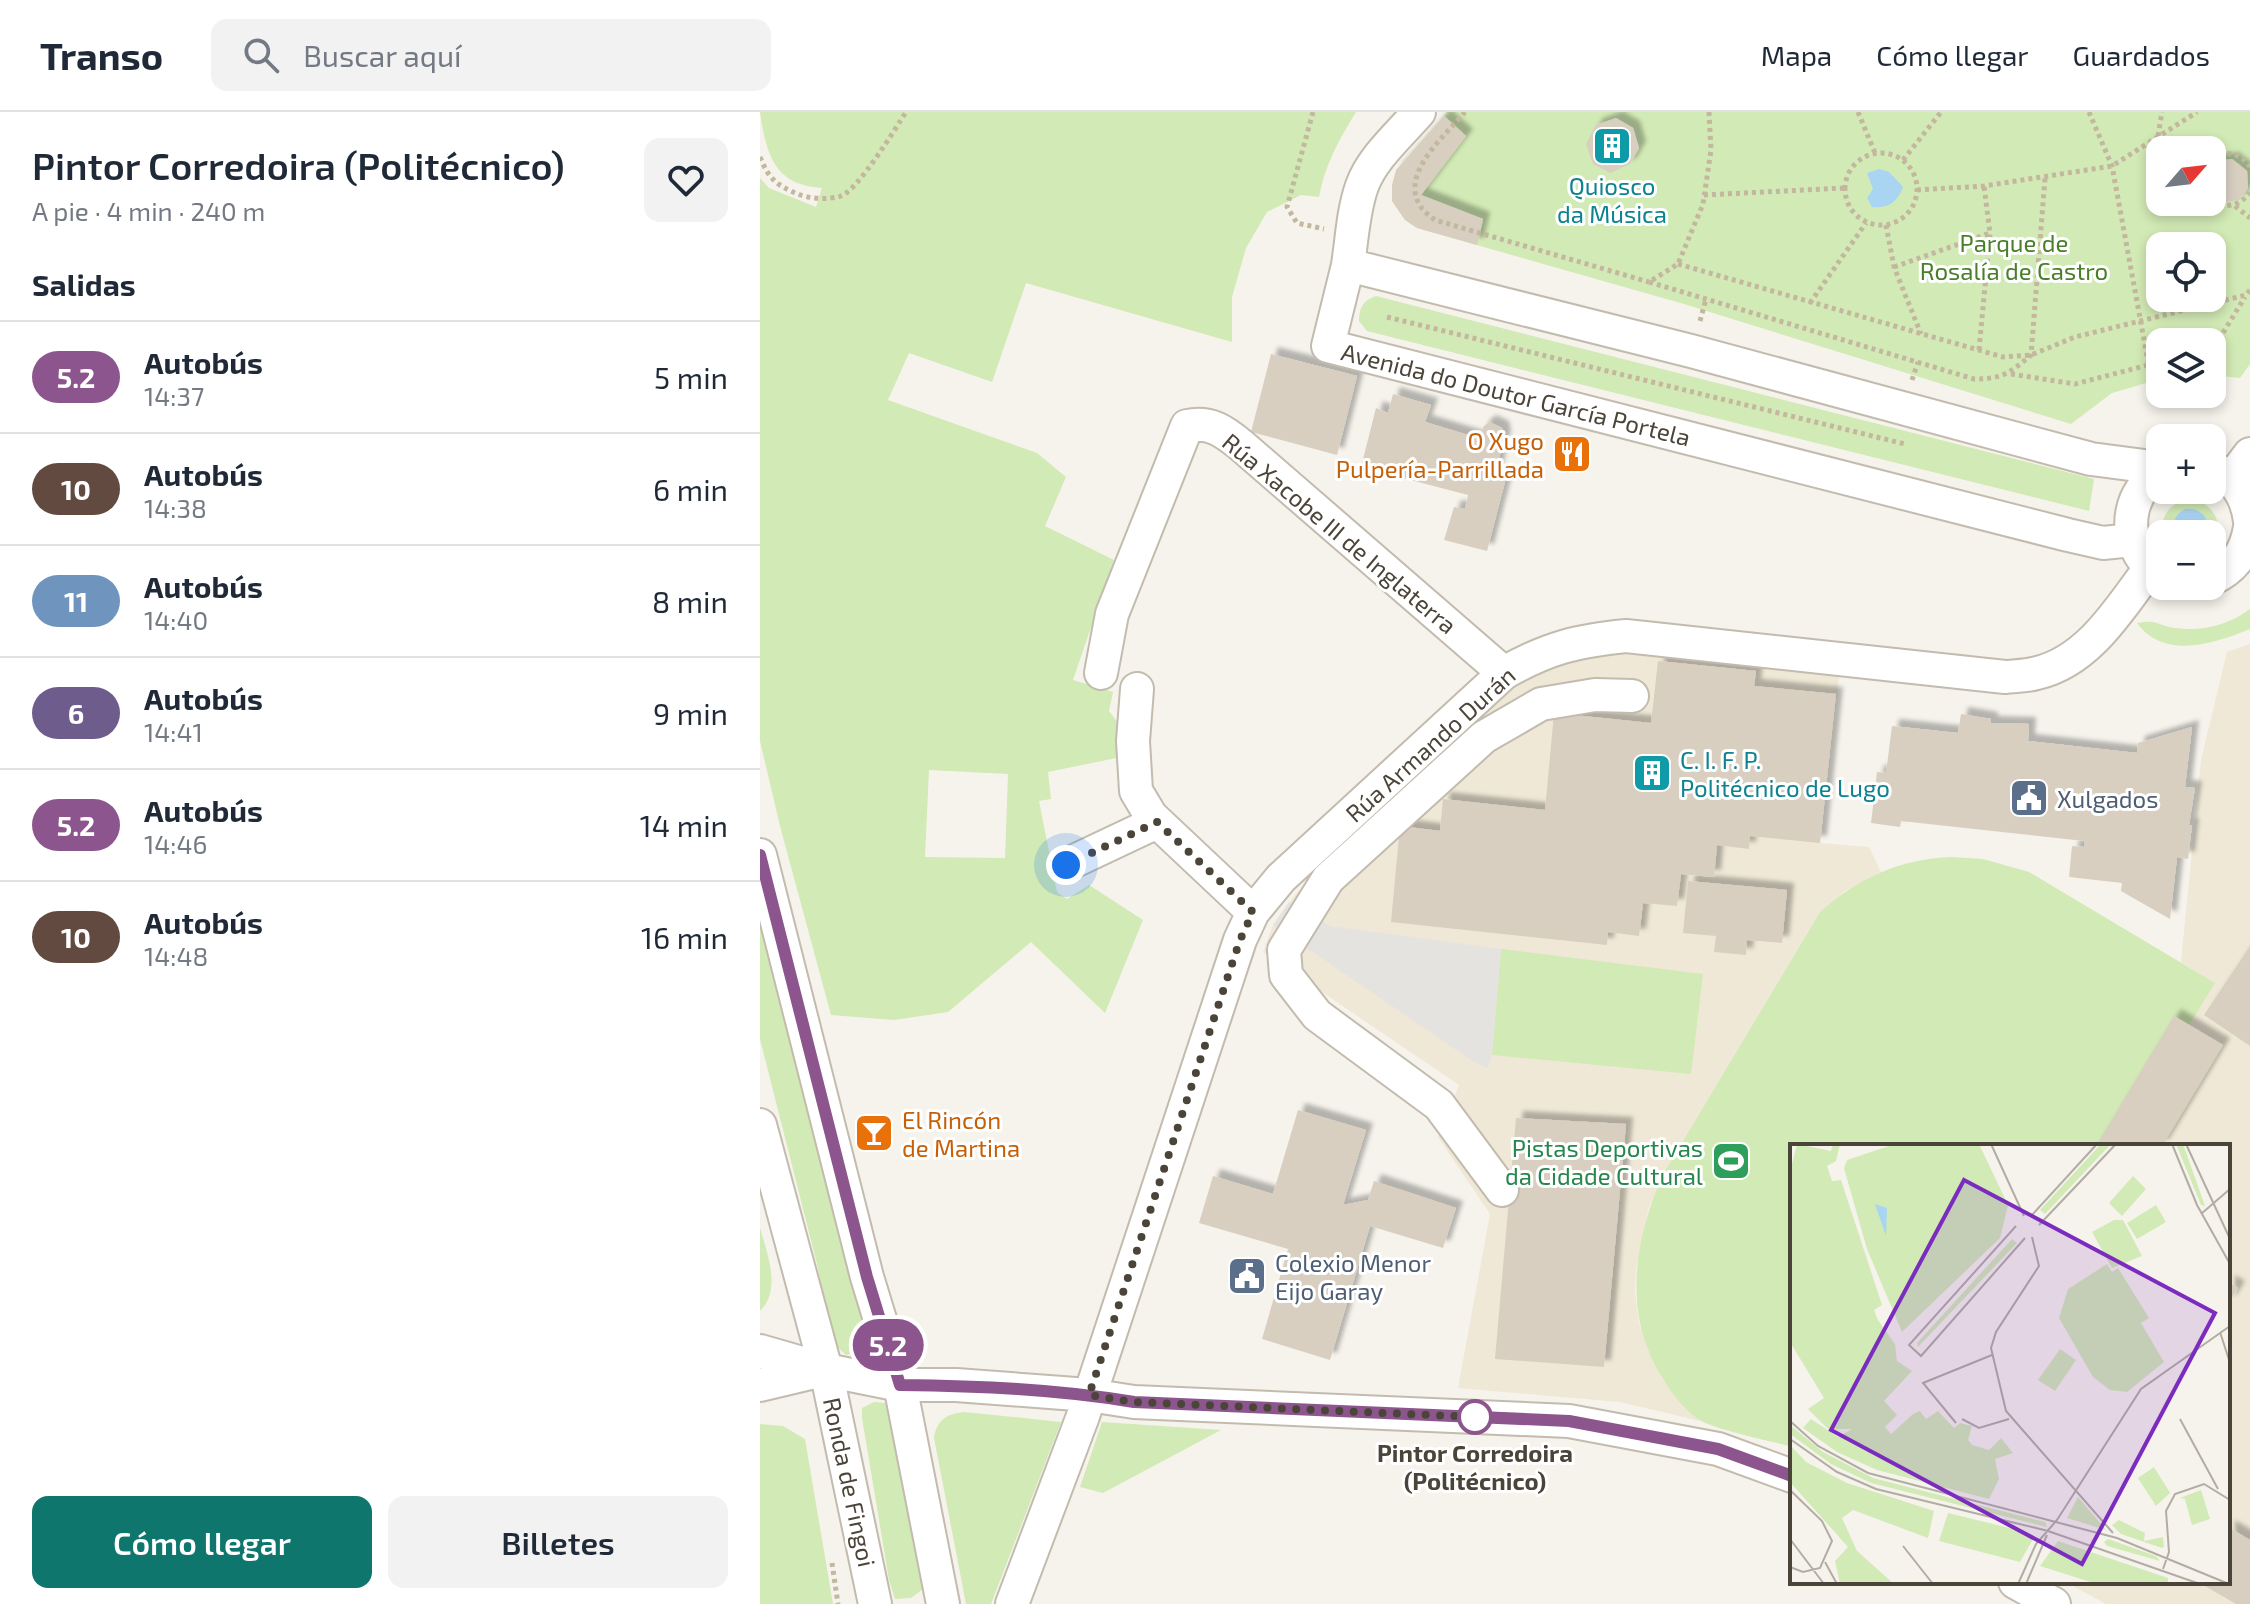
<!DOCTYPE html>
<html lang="es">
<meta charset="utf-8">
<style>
body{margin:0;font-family:"Exo 2",sans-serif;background:#f2f2f3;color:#1f2937;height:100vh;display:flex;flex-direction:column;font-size:30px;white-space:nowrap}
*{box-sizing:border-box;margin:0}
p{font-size:26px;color:#747a83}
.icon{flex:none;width:44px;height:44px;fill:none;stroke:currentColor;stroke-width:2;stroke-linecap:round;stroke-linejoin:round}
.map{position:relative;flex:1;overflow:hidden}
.details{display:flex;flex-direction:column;background:#fff;width:760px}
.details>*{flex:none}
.badge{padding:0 16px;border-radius:26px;font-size:28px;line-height:52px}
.needle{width:52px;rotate:62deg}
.buttons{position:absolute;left:1386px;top:24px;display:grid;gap:16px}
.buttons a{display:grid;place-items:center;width:80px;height:80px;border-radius:16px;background:#fff;box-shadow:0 4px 12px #0003;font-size:40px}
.you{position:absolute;width:40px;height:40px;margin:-20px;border:6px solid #fff;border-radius:50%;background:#1a73e8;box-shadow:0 0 0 12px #1a73e833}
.map>.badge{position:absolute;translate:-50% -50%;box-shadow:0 0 0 4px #fff}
h2{padding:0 32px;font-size:30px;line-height:72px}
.round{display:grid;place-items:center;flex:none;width:84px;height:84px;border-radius:16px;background:#f2f2f3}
.overview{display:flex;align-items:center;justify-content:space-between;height:136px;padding:0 32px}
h1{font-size:38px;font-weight:600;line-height:60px}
.cta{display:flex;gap:16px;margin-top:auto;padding:16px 32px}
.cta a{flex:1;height:92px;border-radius:16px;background:#0f766e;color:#fff;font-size:32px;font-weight:600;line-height:92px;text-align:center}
.cta a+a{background:#f2f2f3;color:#1f2937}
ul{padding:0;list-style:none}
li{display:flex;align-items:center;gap:24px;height:112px;padding:0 32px;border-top:2px solid #e0e1e3}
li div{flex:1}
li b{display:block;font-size:30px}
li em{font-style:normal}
li .badge{min-width:88px;font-weight:700;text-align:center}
header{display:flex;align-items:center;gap:48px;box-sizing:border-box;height:112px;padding:0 40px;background:#fff;border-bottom:2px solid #e0e1e3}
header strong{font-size:38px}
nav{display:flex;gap:44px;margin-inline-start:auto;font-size:28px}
.search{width:560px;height:72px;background:#f2f2f3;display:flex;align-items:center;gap:20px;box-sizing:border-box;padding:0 28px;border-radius:16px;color:#747a83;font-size:30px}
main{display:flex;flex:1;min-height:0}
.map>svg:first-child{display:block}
.education{fill:#efe8d6}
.green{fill:#d2eab5;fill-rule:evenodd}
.parking{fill:#e5e3e0}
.water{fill:#a9d4f2}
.building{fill:#d8cfc1;filter:url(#shadow)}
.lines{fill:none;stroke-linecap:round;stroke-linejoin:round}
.minor-casing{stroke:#c2bbae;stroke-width:36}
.path{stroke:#c4b79f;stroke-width:5;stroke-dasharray:4 4;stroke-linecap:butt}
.minor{stroke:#fff;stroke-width:32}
.line-casing{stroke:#fff;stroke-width:18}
.line{stroke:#8d558d;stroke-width:12}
.walk{stroke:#4b4439;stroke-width:8;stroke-dasharray:0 14.4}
.stop-dot{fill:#fff;stroke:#8d558d;stroke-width:4}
.labels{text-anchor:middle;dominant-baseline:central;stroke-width:6;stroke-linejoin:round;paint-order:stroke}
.culture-label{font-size:24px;fill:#0d838f;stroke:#fff}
.park-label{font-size:24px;fill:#4a7f2a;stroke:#fff}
.street-label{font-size:24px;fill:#4b4439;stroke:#fff}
.food-label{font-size:24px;fill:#c56008;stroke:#fff;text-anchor:end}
.service-label{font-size:24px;fill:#4e5e75;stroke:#fff;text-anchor:start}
.leisure-label{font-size:24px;fill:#27864d;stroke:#fff;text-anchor:end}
.stop-label{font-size:24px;font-weight:bold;fill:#4b4439;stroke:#fff}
.inset-road{fill:none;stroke:#b2ada4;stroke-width:2}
.view{fill:#7b2cbf;fill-opacity:0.15;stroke:#7b2cbf;stroke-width:4}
.inset-edge{fill:none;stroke:#4b4439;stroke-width:4}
</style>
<header>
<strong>Transo</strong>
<div class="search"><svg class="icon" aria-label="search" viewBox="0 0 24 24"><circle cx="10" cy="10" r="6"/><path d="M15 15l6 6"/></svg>Buscar aquí</div>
<nav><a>Mapa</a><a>Cómo llegar</a><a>Guardados</a></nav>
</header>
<main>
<section class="details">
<div class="overview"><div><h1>Pintor Corredoira (Politécnico)</h1><p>A pie · 4 min · 240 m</p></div><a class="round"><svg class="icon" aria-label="heart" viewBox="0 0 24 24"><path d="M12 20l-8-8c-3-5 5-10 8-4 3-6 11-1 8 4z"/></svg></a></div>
<h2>Salidas</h2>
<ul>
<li><span class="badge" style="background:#8d558d;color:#fff">5.2</span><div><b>Autobús</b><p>14:37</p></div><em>5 min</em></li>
<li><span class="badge" style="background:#624a41;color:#fff">10</span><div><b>Autobús</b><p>14:38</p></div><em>6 min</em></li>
<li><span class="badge" style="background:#6f94be;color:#fff">11</span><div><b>Autobús</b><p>14:40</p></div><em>8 min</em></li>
<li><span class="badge" style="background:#6d5c8c;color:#fff">6</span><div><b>Autobús</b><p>14:41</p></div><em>9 min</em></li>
<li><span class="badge" style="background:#8d558d;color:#fff">5.2</span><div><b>Autobús</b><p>14:46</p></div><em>14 min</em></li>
<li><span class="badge" style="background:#624a41;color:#fff">10</span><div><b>Autobús</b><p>14:48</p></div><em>16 min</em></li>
</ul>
<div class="cta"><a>Cómo llegar</a><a>Billetes</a></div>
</section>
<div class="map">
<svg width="1490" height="1492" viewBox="0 0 1490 1492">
<defs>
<filter id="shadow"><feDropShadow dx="7" dy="-7" stdDeviation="2" flood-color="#0004"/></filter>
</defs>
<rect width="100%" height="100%" fill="#f6f3ec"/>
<path class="education" d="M1490,532V1492H1346L1306,1470H1468V1034H1402L1463,933L1429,913L1454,871L1421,850L1441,648L1467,540Z
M856,540L1079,564L1060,731L1109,735L1121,760L1085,779L1060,800L902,1064L888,1098L876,1157L875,1181L879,1211L888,1239L901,1265L919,1288L940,1309L860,1290L698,1276L730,1102L678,1025L699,973L503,840L513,813L535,783L751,574L793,551Z"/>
<path class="green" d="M0,0H596C579,28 565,52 559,85L541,83L507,100L486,136L472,185V230L266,171L232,270L149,241L128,288L277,341L306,365L285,414L354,448L313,568L353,580L349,599L364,619L366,644L288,660L291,687L279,689L297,780L307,787L329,773L383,808L345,901L271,830L188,900L134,908L71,903L20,714L0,629V66L9,76L56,95L62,76C14,74 6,41 0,0ZM169,658L248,662L245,746L165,745Z
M687,0H1490V252L1480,266L1452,263V230H1400V267L1352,281L1311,312L924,192L657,116L645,108L632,89L646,47ZM1400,38H1452V90H1400ZM1400,134H1452V186H1400Z
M616,184L1334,367L1329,399L607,219L599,209C599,196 603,188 616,184Z
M1434,387C1455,394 1465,413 1452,433V422H1402C1401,401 1412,388 1434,387Z
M1490,497V517C1455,531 1405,549 1377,511C1399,507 1397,514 1415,516C1441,520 1469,513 1490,497Z
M1191,745L1223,747L1269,760L1455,871L1429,913L1463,933L1402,1034H1032V1335C1011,1329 952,1317 938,1307C925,1298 913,1283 905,1270C862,1207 873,1131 902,1064L1060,800C1098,766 1140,747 1191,745Z
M0,799L105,1221L101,1239L86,1243L72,1230L57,1152L0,927Z
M741,837L943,862L931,962L732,943Z
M0,1116C7,1141 22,1178 0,1199Z
M114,1290L125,1291L130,1304L167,1474L151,1486L135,1487L129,1468L102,1306V1296Z
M204,1300L301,1310L231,1492H206L174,1326C177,1308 186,1302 204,1300Z
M342,1310L461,1318L343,1381L320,1375Z
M0,1312L23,1314L45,1327L73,1492H0Z"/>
<path class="parking" d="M529,790L570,814L741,837L732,943L728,956L714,950L513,813Z"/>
<path class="water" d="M1119,57L1129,60L1143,75C1138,90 1127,97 1112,95L1107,86L1113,77L1107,61Z
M1425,397C1441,395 1451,407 1446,422H1415C1411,411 1415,403 1425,397Z"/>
<path class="building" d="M684,4L706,24L661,83L723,107L717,133L657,116L645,108L632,89V73L636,58Z
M856,6L873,16L879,36L870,52L850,61L833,52L826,32L836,13Z
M1472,47L1487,59L1488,76L1479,88L1464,90L1452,80V55L1457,49Z
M511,242L597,264L577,343L491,320Z
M633,282L671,293L665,310L718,326L724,314L729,310L742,316L744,325L735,364L746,366L727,439L684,428L694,395L705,397L708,383L601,355L616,296L628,301Z
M898,549L996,559L994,574L1076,582L1060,731L990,724L989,737L957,733L954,765L921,762L917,794L883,791L879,824L848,820L847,833L631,810L640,714L680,719L683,687L785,698L794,601L891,611Z
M1201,602L1231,607V611L1269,612L1268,629L1377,641L1378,631L1432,615L1425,675L1435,676L1429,713H1432L1428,747L1417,745L1410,807L1361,779L1362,771L1309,765L1312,734L1324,735V729L1141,709L1140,715L1111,711L1117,660L1126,661L1132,614L1198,621Z
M928,769L1027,778L1022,831L987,828L986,843L954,840L956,824L923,821Z
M1490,834V934L1444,903Z
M1414,904L1463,933L1402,1034H1336Z
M538,998L606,1018L583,1093L608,1088L614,1069L696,1096L683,1136L610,1114L570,1248L502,1227L528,1137L439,1111L453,1064L513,1082Z
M756,1006L866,1012L844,1255L735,1247Z
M1468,1170L1478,1176L1468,1192Z
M1468,1415L1490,1428V1492H1476L1438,1470H1468Z"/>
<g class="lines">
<defs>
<path id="minor" d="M588,153C592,127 593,99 602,74C612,46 640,22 659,0
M1452,356C1475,365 1487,385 1490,409
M1471,367L1490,342
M1372,428L1343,431L1308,423L568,234L588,153L931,239L1331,347L1400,356
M1383,447C1362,418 1370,379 1400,360
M1452,467C1475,456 1486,440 1490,415
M341,561L352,502L427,314C450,309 464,319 482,334L744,561
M377,577L373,629L376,679L391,704L493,800
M0,743L107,1165L140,1273L183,1492
M306,753L397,710
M0,1013L66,1258L115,1492
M742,1078L679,993L557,903L526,863L524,838L568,767L724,625L781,592L835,583L872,584
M0,1239L66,1258L140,1273H196L329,1283L374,1290L809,1309L958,1337L1032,1364
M0,1273L63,1258
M1255,1470L1294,1492
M252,1492L323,1304L480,828L493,800L521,766L744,561C788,536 816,529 866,524L1245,565C1255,564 1267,564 1277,561C1329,549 1360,496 1390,456"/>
</defs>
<use href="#minor" class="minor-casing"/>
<path class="path" d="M553,0L527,95L537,111L564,117
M705,0C686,23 638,62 661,95C664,100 670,104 675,108L889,170
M949,0L951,38L943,92L918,152L889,170L1214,267C1242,267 1250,261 1271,243L1285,66
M1098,0L1115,41
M1329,0L1352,54L1394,282
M1398,24L1402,0
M1085 77a36 36 0 1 1 72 0a36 36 0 1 1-72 0Z
M0,45C9,67 16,73 38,82C50,87 69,88 81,84C98,78 135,17 146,0
M1452,46C1467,38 1481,41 1490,55
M1143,48L1181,0
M1157,78L1224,74L1352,54L1437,0
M944,83L1084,76
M1452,89C1467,97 1480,94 1490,80
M1475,94L1490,106
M1126,113L1134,155L1161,222
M918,152L1243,245L1271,243L1315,225L1486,183L1490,178
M1134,155L1230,121
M1050,191L1106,111
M627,205L1145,332
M940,209L946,187
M1452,231L1458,229L1485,185
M1219,238L1230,121L1224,74
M1251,262L1315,272L1400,250
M1152,268L1158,250
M72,1451L78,1492"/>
<use href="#minor" class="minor"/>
</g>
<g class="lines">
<defs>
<path id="line" d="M0,743L107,1165L140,1273C218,1274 297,1277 374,1290L809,1309L958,1337L1032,1364"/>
</defs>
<use href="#line" class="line-casing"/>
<use href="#line" class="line"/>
<path class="walk" d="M306,753L397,710L493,800L480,828L329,1283L374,1290L715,1305"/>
</g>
<defs>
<symbol id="building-square" viewBox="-11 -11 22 22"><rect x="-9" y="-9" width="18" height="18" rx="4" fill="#0f9aa8" stroke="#fff"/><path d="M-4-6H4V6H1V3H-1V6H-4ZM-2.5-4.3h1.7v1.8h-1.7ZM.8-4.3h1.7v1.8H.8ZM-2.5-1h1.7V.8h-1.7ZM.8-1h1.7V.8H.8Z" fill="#fff"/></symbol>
<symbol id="restaurant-square" viewBox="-11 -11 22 22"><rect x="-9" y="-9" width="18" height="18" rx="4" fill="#e8710a" stroke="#fff"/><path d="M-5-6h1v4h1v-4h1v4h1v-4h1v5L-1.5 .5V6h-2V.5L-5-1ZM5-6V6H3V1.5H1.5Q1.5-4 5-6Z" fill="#fff"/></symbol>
<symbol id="civic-square" viewBox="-11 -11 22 22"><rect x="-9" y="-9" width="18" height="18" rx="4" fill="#5c6f8a" stroke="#fff"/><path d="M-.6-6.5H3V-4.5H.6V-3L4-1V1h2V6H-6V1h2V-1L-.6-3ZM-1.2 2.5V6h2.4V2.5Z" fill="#fff"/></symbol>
<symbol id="bar-square" viewBox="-11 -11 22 22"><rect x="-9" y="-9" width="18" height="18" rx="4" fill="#e8710a" stroke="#fff"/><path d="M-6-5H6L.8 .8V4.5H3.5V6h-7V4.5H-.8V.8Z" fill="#fff"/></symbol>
<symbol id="stadium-square" viewBox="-11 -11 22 22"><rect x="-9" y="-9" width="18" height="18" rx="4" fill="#2e9e5b" stroke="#fff"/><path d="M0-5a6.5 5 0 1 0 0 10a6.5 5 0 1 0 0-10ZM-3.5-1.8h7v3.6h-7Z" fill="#fff"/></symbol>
</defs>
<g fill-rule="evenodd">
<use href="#building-square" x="830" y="12" width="44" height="44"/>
<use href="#restaurant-square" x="790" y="320" width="44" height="44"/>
<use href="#building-square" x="870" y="639" width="44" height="44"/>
<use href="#civic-square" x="1247" y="664" width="44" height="44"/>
<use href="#bar-square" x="92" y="999" width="44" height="44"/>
<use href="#stadium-square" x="949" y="1027" width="44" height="44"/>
<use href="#civic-square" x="465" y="1142" width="44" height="44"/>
</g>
<circle class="stop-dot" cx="715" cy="1305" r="16"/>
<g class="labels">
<g class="culture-label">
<text x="852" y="73">Quiosco<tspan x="852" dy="28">da Música</tspan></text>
<text x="920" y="647" text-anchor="start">C. I. F. P.<tspan x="920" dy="28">Politécnico de Lugo</tspan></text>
</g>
<g class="park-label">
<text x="1254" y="130">Parque de<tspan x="1254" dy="28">Rosalía de Castro</tspan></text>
</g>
<g class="street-label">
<text transform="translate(756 282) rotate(14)">Avenida do Doutor García Portela</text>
<text transform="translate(580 421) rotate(40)">Rúa Xacobe III de Inglaterra</text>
<text transform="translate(670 632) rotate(-42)">Rúa Armando Durán</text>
<text transform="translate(90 1370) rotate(78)">Ronda de Fingoi</text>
</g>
<g class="food-label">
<text x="784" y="328">O Xugo<tspan x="784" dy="28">Pulpería-Parrillada</tspan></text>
<text x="142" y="1007" text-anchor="start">El Rincón<tspan x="142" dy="28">de Martina</tspan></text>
</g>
<g class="service-label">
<text x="1297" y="686">Xulgados</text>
<text x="515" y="1150">Colexio Menor<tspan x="515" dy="28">Eijo Garay</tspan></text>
</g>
<g class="leisure-label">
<text x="943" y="1035">Pistas Deportivas<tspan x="943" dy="28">da Cidade Cultural</tspan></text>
</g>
<g class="stop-label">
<text x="715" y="1340">Pintor Corredoira<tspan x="715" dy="28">(Politécnico)</tspan></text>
</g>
</g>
<g transform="translate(1030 1032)">
<rect width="440" height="440" fill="#f6f3ec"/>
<path d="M7,0L41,7L43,0H50L46,17L37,22L42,37L51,36L92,161L84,166L88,176L105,200L107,217L122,227L94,257L107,271L95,283L101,290L123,270L130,267L136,275L148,267L164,284L170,279L182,282L178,296L182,301L199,306L211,294L223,309L205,315L209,335L199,355L87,326L47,308L13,284L21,275L48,293L62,285H38L18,265L34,254L0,198V28ZM105,0H189L218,61L210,94L112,188L77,105L54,24L57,16ZM311,0H321L255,70L250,66ZM386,0H393L415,62L411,61ZM343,32L356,45L332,72L319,59ZM366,61L376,78L347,95L337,79ZM324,76H333L352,112L322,124L302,88ZM222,95L227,99L128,203L127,199ZM317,120L322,128L328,124L359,174L351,179L374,218L337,248L320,246L303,233L269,174L278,145ZM270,205L286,216L265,247L248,236ZM0,281L33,308L83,334L255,378L257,383L81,339L41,320L0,290ZM0,301L16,318L57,339L144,367L138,394L63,366L52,374L67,407L104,440H50L45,417L58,403L0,338ZM364,323L380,349L366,362L348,334ZM411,346L420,375L402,381L395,355L390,354ZM288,353L316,386L277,374ZM158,369L236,388L243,395L230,418L149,397ZM329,376L355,389L354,397L373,393L374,403L372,404L331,390L322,381ZM318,395L366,412L370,417L317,402L314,398ZM268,397L378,434V440H307L250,422Z" fill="#d2eab5"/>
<path d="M85,60L97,64L96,92L104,115Z" fill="#a9d4f2"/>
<path class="inset-road" d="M201,0L234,72M382,0L407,61L440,120M396,0L440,95M411,70L440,45M241,72L307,0M249,81L326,0M226,82L119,201L131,212L235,94M242,93L249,122L206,188L201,204L216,267L323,389M430,188L440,219M172,275L189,284L219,275M390,275L428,345M0,277L28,302L78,329L327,394L439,440M166,279L133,239L202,211M0,295L47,328L86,345L258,387L410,440M0,346L32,377L42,397L30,424L13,428L0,423M0,395L34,440M113,402L143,440M35,418L47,440M373,425L379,408L376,367L385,350L414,340L440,356M228,440L246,400L267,376L351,245L440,182M236,440L257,391"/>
<path class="view" d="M174,36L425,169L292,420L41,286Z"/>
<rect width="440" height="440" class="inset-edge"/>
</g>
</svg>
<div class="buttons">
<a><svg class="needle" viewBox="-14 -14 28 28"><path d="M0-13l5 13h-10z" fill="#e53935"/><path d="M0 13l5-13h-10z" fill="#747a83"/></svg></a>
<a><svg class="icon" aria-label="locate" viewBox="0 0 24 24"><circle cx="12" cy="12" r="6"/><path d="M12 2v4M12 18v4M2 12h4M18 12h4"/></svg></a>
<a><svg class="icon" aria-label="layers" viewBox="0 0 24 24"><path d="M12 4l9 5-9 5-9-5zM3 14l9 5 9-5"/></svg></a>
<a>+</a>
<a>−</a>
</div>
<div class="you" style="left:306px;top:753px"></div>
<b class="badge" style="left:128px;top:1233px;background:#8d558d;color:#fff">5.2</b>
</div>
</main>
